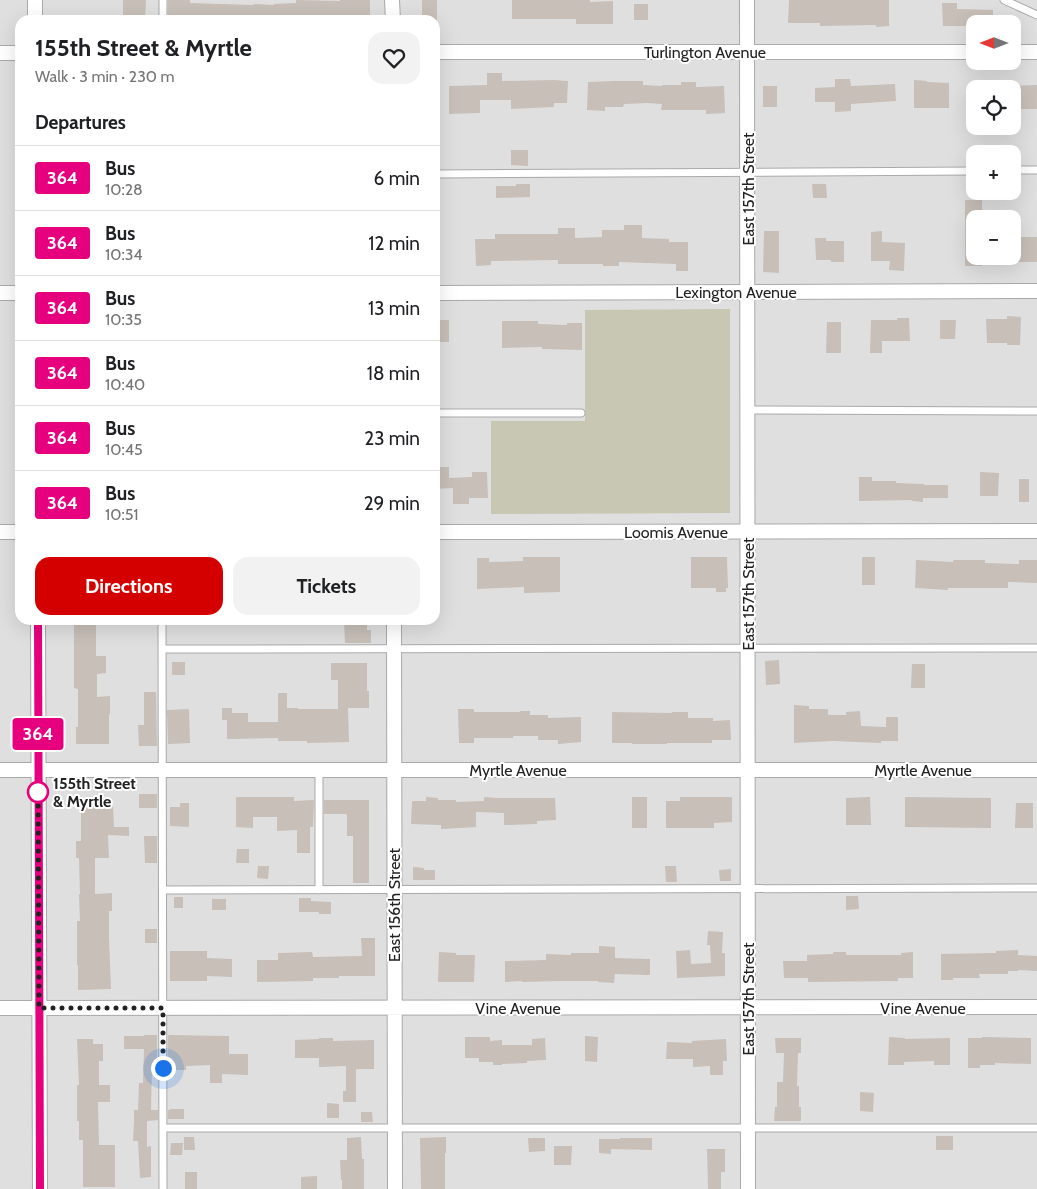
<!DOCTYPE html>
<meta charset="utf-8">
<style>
body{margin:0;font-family:Cabin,sans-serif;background:#f2f2f2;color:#202124;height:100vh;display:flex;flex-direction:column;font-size:19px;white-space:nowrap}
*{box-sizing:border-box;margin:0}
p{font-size:16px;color:#757577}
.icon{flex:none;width:28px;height:28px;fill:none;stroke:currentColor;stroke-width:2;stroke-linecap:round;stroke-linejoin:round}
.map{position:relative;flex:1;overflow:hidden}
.details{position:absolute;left:15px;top:15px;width:425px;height:610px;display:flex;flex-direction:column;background:#fff;border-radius:15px;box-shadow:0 5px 20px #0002}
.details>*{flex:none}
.badge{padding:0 10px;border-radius:4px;font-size:18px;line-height:32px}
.needle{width:32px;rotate:270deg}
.controls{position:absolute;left:966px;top:15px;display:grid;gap:10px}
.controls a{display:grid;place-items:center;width:55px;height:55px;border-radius:10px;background:#fff;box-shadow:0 5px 20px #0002;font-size:25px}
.you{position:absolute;width:25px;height:25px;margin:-12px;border:4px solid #fff;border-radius:50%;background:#1a73e8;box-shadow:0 0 0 8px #1a73e833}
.map>.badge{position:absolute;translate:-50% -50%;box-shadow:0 0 0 2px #fff}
h2{padding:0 20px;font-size:19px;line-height:45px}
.round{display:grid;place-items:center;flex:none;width:52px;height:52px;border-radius:15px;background:#f2f2f2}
.head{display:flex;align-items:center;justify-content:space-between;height:85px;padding:0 20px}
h1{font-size:24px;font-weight:700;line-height:38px}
.button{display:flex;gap:10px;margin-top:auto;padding:10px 20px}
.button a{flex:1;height:58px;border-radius:15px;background:#d40000;color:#fff;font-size:20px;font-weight:700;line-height:58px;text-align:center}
.button a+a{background:#f2f2f2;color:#202124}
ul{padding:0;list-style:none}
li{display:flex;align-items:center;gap:15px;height:65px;padding:0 20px;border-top:1px solid #e0e0e0}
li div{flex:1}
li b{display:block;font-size:19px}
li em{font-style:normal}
li .badge{min-width:55px;font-weight:700;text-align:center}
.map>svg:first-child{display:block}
.residential{fill:#e0dfdf;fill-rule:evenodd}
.construction{fill:#c7c7b4}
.building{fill:#c7bfb8}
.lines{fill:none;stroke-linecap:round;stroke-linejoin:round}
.service-casing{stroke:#a9a9a9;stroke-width:9}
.minor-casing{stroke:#a9a9a9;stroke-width:16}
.service{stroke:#fff;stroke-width:7}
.minor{stroke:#fff;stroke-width:14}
.line-casing{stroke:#fff;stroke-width:11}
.line{stroke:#e6007e;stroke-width:8}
.walk{stroke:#222;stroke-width:5;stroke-dasharray:0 9}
.stop-dot{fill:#fff;stroke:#e6007e;stroke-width:2.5}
.labels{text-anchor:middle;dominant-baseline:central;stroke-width:4;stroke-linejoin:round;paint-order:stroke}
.street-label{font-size:16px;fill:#222;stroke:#fff}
.stop-label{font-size:16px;font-weight:bold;fill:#222;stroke:#fff;text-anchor:start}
</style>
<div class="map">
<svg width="1037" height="1189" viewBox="0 0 1037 1189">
<rect width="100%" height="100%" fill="#f2efe9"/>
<path class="residential" d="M0,0H1037V1189H0ZM20,20H435V620H20ZM975,24H1012V61H975ZM975,89H1012V126H975ZM975,154H1012V191H975ZM975,219H1012V256H975Z"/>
<path class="construction" d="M730,309V513L491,514V421H585V310Z"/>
<path class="building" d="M123,0H146L145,20H123Z
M168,0H190V3L253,5L254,4L274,5V4L296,3V0L340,1V0H370V20H168Z
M422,0H437V20H422Z
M512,0H590V2L613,1V24H576V19H512Z
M789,0H889V26L876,27V25L820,26V23H788Z
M942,3H957V9L993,10V24H975V26H943Z
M634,4H648V20H634Z
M487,73H502V81L553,80L568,81L567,103H554V107L511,109V100H480V113L449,114V86L487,85Z
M835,79H850L851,86L895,84L896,101L851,104V111L835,112V102H815V88L835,87Z
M914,80L927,81V82L949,83V108H914Z
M615,81H643V85L662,86V85H681V82H696V87L724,86L725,113L706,114V110H661L662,104L647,103L624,104L623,107H605V111L587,110L588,82Z
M1037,85V109H1012V86Z
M763,86H777V107H763Z
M511,150H528V166L511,165Z
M516,184H530V197L496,198V186H516Z
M812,184H826L827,198H813Z
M965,200H982V219H975V256H982V266H965Z
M624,225H642V238L669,239V242H688V271H676V264L619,262V266H603V264H558V260L491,261V265L476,266L475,239H495V234H558V228H575V238L602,237V230H624Z
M764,231H779V273L763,272Z
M882,231V242L905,243L904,271L889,270L890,261H871V232Z
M1018,237H1037V262H1017Z
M815,238H826V241H844V262H831V260H816Z
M1007,316L1021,317L1020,345H1007V343H987L986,319H1007Z
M897,318H909L910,341H882V353H870L871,320H897Z
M435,320H449V342H435Z
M940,320H956L955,339H940Z
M502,321H538V324L567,325V323H582V350L542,349V347L502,348Z
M827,322H841V353H826Z
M435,467H449V478L472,477V472H487L488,498H469V504H453V488L435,489Z
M980,472L999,473L998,496H980Z
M859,477H872V481H896V483L924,484V485H948V498H923V502L912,501V500L859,501Z
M1019,479H1029V502H1019Z
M523,557H560V592L524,593V587L477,589V558H489V562L523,561Z
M691,557H727L728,588H726V592H716V588H691Z
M862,557H875V585H862Z
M916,560L953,562V560H985V563L1019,564V560H1037V583L1008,582V588H948V590L915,588Z
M74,620H96V656H106V673L97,674V697L110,696V714H109V744H76V727H78V689L74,688Z
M344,620H367V630H371V643H345Z
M779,660L780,684L766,685L765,661Z
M172,662H185V675H172Z
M331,663H367V691H369V708H348L349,742L307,743V741H278V738L227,739V720H222V708H232V713H248V722H278V693H287V708H298V709H338V680H331Z
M912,664H925V688H911Z
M144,692H156L157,746H139L138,725H144Z
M794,705L809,706V709H828V715H846V712L860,711L861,726L886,727V717H898V741H881V743L832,741L794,743Z
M189,709L190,743L168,744L167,710Z
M458,709H474V712H520V711H530V715H548V718L581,717V742L558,744V740H538V736H513V738H474V743H459Z
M612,712L672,713V712H688V718H713V721L730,720L731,740H712V743H667V744H632V743H612Z
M139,794H157V808H139Z
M236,797H294V801L314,800L313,827H310V853H297V830L277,831V817H253V828L236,827Z
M426,797L438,798V800H456V802L484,801V797L498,798H555L556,820L537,821V824L504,825V813L476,812V827L441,829V825L411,824L412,801H426Z
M632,797H647V828H632Z
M680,797H732V822L714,823V828H666V801H680Z
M870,797L871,825H846V798Z
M905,797L991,798V828L905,827Z
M324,800H369V883H353V836H347V815L346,814H324Z
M180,803H189V827L170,826V807H180Z
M1016,803H1033V828H1015Z
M113,806L114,827H129V836L108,835L109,858H95V894L112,893V911H109V938L111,989L78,990V965H77V921H80L79,894H80L79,858H76V841H81V807Z
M144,836H157V863H145Z
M237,849H249V863H236Z
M258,866H269L268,879L257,878Z
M665,866H676L677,882H666Z
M413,867L424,868V870H435V880H413Z
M731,869V881H720L719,870Z
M846,896H858L859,909L846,910Z
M174,897H183V908H174Z
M299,898H311V901L331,902V914H319V912H299Z
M212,899H226V910H212Z
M145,929H157V943H145Z
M708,931L723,932L722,953H725V976L677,978L676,951L690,950L691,964L711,963L710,945H707Z
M361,938H375V976H339V978H313V981L257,982V960H278V953L312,952L313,957L362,956Z
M599,946L615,947V958L650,959V975L615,974L614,983L598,982V981H558L522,982V981L505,982V961L546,960V954L571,955V953H599Z
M1018,950V955L1037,956V971L1018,970V971H1008V974H979L980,978H953V980H941V954L996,953V951Z
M170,951H207V958L232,959V977L207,976V981H170Z
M439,952L456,953V955H475L474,982H438Z
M833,952H846V955H901V953L913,952V978H898V981L808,982V978H784L783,961H807V955L833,954Z
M144,1035H157V1066H152L151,1110H158V1120L147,1121V1147L151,1146V1177L140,1178L138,1141H133L134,1122V1110H138L139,1083H143L144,1049H124V1036H144Z
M169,1035L229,1036V1054H248V1075L222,1074V1083H210V1065L186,1066V1070H170V1067H168V1036Z
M585,1036L598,1037L597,1062L585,1061Z
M465,1037H490V1041L502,1040V1045H532V1039L545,1038L546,1060L527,1061V1063L502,1064V1065H493V1062H479V1058H465Z
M889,1037L905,1038V1039L950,1038V1065H934V1061L904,1062V1065H888Z
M982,1037L1031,1038V1064L995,1063V1065H980V1068H968V1038H982Z
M319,1038H333V1041L374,1040V1069H356V1102H343V1091H346V1066L319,1067V1058H295V1040L319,1039Z
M775,1038H801V1053H798L797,1086H799V1107H801V1121H774L775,1107H777V1082H783L784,1053H776Z
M77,1039H93V1044H103V1061H99V1085H110V1102H98L99,1145H115V1187H83V1140H79V1121H77V1085H79Z
M726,1039L727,1061H723V1075H710V1066L693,1067V1059H666L667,1042L692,1043V1041Z
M860,1092L874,1093L873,1112L860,1111Z
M327,1103L339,1104V1118H327Z
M170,1109H184V1119H168V1110H170Z
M361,1112H372L373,1122H361Z
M936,1136H953V1150H936Z
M184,1137H194L195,1150H184Z
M361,1137L362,1159H364V1189H342V1180H341L340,1160H347V1138Z
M446,1137V1153H445V1189H421L420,1138Z
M528,1138H545V1151L529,1152Z
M620,1138H652V1150L611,1149V1154L599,1153V1139H620Z
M171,1143H183L182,1155H170Z
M554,1146H572L571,1165H554Z
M707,1149H725V1172H721V1189H708Z
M185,1172H197V1189H185Z
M317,1176V1189H301V1177Z"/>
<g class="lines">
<defs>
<path id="service" d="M163,0V20
M1004,0L1037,15
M1012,170H1037
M435,174L975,171
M748,410L1037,411
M435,413H581
M162,620L163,1189
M162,649L1037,648
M319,770V890
M163,890L1037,888
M163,1128H1037"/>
<path id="minor" d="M35,0V20
M392,0L393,20
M747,0L748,1189
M435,52H975
M1012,52H1037
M0,53H20
M0,293H20
M435,293L1037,291
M0,532H20
M435,532L1037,531
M38,620L40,1189
M394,620L395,1189
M0,770H1037
M0,1008L1037,1007"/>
</defs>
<use href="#service" class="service-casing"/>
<use href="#minor" class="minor-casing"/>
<use href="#service" class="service"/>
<use href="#minor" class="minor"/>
</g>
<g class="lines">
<defs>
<path id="line" d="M38,620L40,1189"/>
</defs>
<use href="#line" class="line-casing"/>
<use href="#line" class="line"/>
<path class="walk" d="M38,792V790L39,1008H163V1068"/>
</g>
<circle class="stop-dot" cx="38" cy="792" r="10"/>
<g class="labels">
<g class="street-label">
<text x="705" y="52">Turlington Avenue</text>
<text transform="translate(748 189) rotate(-90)">East 157th Street</text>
<text x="736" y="292">Lexington Avenue</text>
<text x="676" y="532">Loomis Avenue</text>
<text transform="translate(748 594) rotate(-90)">East 157th Street</text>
<text x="518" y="770">Myrtle Avenue</text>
<text x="923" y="770">Myrtle Avenue</text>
<text transform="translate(394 905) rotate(-90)">East 156th Street</text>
<text transform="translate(748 999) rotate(-90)">East 157th Street</text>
<text x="518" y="1008">Vine Avenue</text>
<text x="923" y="1008">Vine Avenue</text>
</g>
<g class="stop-label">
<text x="53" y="783">155th Street<tspan x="53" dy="18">&amp; Myrtle</tspan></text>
</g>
</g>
</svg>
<div class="controls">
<a><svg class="needle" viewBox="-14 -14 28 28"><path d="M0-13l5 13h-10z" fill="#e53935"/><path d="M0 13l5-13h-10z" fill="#757577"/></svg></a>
<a><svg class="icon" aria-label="locate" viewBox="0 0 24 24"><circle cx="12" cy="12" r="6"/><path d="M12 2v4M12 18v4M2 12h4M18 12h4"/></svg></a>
<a>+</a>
<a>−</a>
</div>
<div class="you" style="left:163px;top:1068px"></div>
<b class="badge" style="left:38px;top:734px;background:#e6007e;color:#fff">364</b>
<section class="details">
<div class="head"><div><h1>155th Street &amp; Myrtle</h1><p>Walk · 3 min · 230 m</p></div><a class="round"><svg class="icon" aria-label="heart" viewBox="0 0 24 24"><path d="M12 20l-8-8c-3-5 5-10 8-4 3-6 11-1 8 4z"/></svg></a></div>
<h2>Departures</h2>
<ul>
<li><span class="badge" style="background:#e6007e;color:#fff">364</span><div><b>Bus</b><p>10:28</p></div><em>6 min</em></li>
<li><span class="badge" style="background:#e6007e;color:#fff">364</span><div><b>Bus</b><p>10:34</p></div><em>12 min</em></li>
<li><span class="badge" style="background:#e6007e;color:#fff">364</span><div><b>Bus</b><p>10:35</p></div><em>13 min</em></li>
<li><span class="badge" style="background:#e6007e;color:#fff">364</span><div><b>Bus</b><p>10:40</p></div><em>18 min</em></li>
<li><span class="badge" style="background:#e6007e;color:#fff">364</span><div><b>Bus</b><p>10:45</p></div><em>23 min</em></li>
<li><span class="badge" style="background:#e6007e;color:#fff">364</span><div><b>Bus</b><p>10:51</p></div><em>29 min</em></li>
</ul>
<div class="button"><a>Directions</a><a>Tickets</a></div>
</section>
</div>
